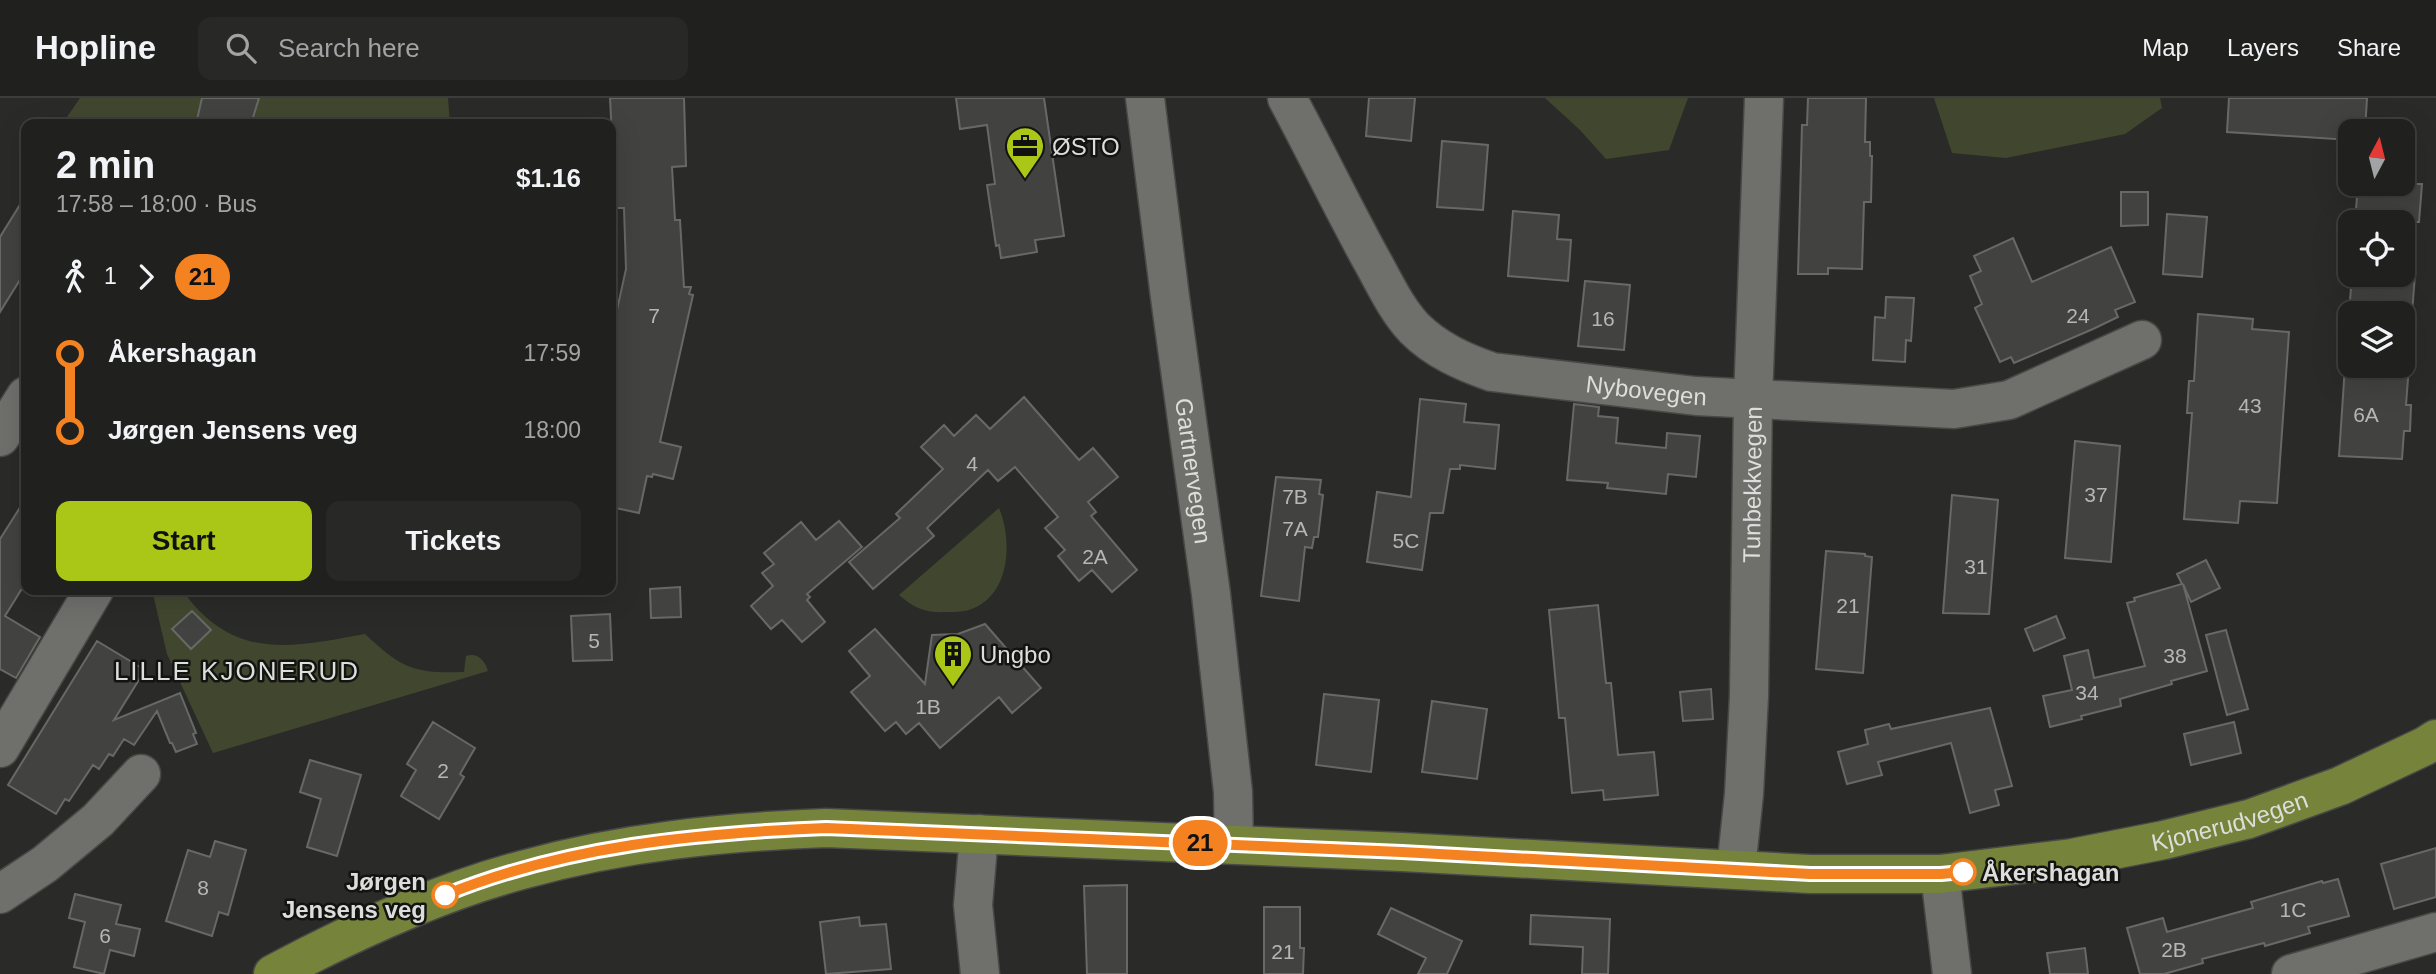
<!DOCTYPE html>
<meta charset="utf-8">
<style>
body{margin:0;font-family:Arial,sans-serif;background:#282827;color:#f1f3f6;height:100vh;display:flex;flex-direction:column;font-size:26px;white-space:nowrap}
*{box-sizing:border-box;margin:0}
p{font-size:23px;color:#a2a3a4}
.icon{flex:none;width:38px;height:38px;fill:none;stroke:currentColor;stroke-width:2;stroke-linecap:round;stroke-linejoin:round}
.map{position:relative;flex:1;overflow:hidden}
.side{position:absolute;left:21px;top:21px;width:595px;height:476px;display:flex;flex-direction:column;background:#20201e;border-radius:14px;box-shadow:0 7px 28px #0002,0 0 0 2px #3d3e3c}
.side>*{flex:none}
.badge{padding:0 14px;border-radius:23px;font-size:24px;line-height:46px}
.needle{width:46px;rotate:7deg}
.controls{position:absolute;left:2338px;top:21px;display:grid;gap:14px}
.controls a{display:grid;place-items:center;width:77px;height:77px;border-radius:14px;background:#20201e;box-shadow:0 7px 28px #0002,0 0 0 2px #3d3e3c;font-size:35px}
.map>.badge{position:absolute;translate:-50% -50%;box-shadow:0 0 0 4px #fff}
.legs{display:flex;align-items:center;gap:10px;height:77px;padding:0 35px;font-size:23px}
.legs p{margin-inline-start:auto}
.summary{display:flex;align-items:center;justify-content:space-between;height:119px;padding:0 35px}
h1{font-size:38px;font-weight:600;line-height:52px}
.primary-button{display:flex;gap:14px;margin-top:auto;padding:14px 35px}
.primary-button a{flex:1;height:80px;border-radius:14px;background:#aac717;color:#111;font-size:28px;font-weight:600;line-height:80px;text-align:center}
.primary-button a+a{background:#282827;color:#f1f3f6}
ul{padding:0 35px;list-style:none}
li{display:flex;align-items:center;gap:24px;height:77px;font-size:26px}
li i{display:grid;place-items:center;width:10px;height:100%;margin:0 9px;background:currentColor}
li i::after{content:'';width:18px;height:18px;margin:-9px;border:5px solid;border-radius:50%;background:#20201e}
li p{margin-inline-start:auto}
li:first-child i{background:linear-gradient(#0000 50%,currentColor 0)}
li:last-child i{background:linear-gradient(currentColor 50%,#0000 0)}
header{display:flex;align-items:center;gap:42px;box-sizing:border-box;height:98px;padding:0 35px;background:#20201e;border-bottom:2px solid #3d3e3c}
header strong{font-size:33px}
nav{display:flex;gap:38px;margin-inline-start:auto;font-size:24px}
.search{width:490px;height:63px;background:#282827;display:flex;align-items:center;gap:18px;box-sizing:border-box;padding:0 24px;border-radius:14px;color:#a2a3a4;font-size:26px}
.map>svg:first-child{display:block}
.green{fill:#41472f}
.building{fill:#424340;stroke:#686966;stroke-width:2}
.lines{fill:none;stroke-linecap:round;stroke-linejoin:round}
.minor-casing{stroke:#484846;stroke-width:41}
.major-casing{stroke:#484846;stroke-width:41}
.minor{stroke:#6f706c;stroke-width:38}
.major{stroke:#76833b;stroke-width:38}
.line-1-casing{stroke:#fff;stroke-width:16}
.line-1{stroke:#f58220;stroke-width:10}
.stop-1-dot{fill:#fff;stroke:#f58220;stroke-width:3.5}
.labels{text-anchor:middle;dominant-baseline:central;stroke-width:5;stroke-linejoin:round;paint-order:stroke}
.number-label{font-size:21px;fill:#b6b6b4}
.poi-label{font-size:24px;fill:#dddddb;stroke:#131312;text-anchor:start}
.street-label{font-size:24px;fill:#dddddb;stroke:#131312}
.stop-label{font-size:24px;font-weight:bold;fill:#dddddb;stroke:#131312;text-anchor:start}
.neighbourhood-label{font-size:26px;letter-spacing:2px;fill:#dedfda;stroke:#131312}
</style>
<header>
<strong>Hopline</strong>
<div class="search"><svg class="icon" aria-label="search" viewBox="0 0 24 24"><circle cx="10" cy="10" r="6"/><path d="M15 15l6 6"/></svg>Search here</div>
<nav><a>Map</a><a>Layers</a><a>Share</a></nav>
</header>
<div class="map">
<svg width="2436" height="876" viewBox="0 0 2436 876">
<rect width="100%" height="100%" fill="#2a2b28"/>
<path class="green" d="M80,0H448L450,26H354C334,19 314,19 294,26H75L67,19Z
M1545,0H1688L1669,52L1606,61L1580,32Z
M1934,0H2160L2162,10L2125,36L2006,60L1952,55Z
M999,410C1012,441 1011,494 974,510C966,514 956,514 947,514C926,515 915,511 899,497Z
M152,492H182C233,563 289,550 365,536C401,570 414,576 464,574L466,558C477,554 485,562 488,573L213,655L167,556Z"/>
<path class="building" d="M202,0H259L251,26H196Z
M610,0H684L686,68L672,69L675,122H680L684,189H691L689,196L693,197L660,344L681,349L673,381L653,376L652,379L647,378L639,415L611,409V239L626,171L624,110H611V58H613Z
M956,0H1044L1064,138L1035,142L1037,154L1001,160L999,147L996,148L987,87L995,86L987,27L960,31Z
M1369,0H1415L1411,43L1366,38Z
M1808,0H1866L1865,44H1870V58H1872L1871,104H1864L1862,171L1828,170V176H1798L1802,27H1807Z
M2229,0H2367L2365,33H2350V42L2227,34Z
M1442,43L1488,47L1483,112L1437,109Z
M2358,86H2422L2419,124H2355Z
M2121,94H2148V127L2121,128Z
M26,97V172L0,214V139Z
M1513,113L1559,117L1557,141L1571,142L1568,183L1508,178Z
M2167,116L2207,119L2202,179L2163,176Z
M2013,140L2032,184L2111,149L2135,204L2115,212L2118,219L2093,231L2014,265L2011,259L2000,264L1975,210L1982,206L1970,178L1981,173L1974,158Z
M2352,177H2415L2412,215H2349Z
M1585,183L1630,187L1624,252L1578,248Z
M1886,199L1914,200L1911,243L1906,242L1905,264L1873,262L1875,219L1885,220Z
M2198,216L2253,221L2252,231L2289,234L2277,405L2240,403L2238,425L2184,421L2192,315H2187L2189,283H2194Z
M2345,268H2409L2406,307H2411L2410,333H2404L2402,361L2339,358Z
M1024,299L1079,362L1093,350L1118,379L1088,404L1096,414L1091,418L1137,472L1112,494L1092,472L1079,483L1058,458L1065,452L1045,430L1058,419L1015,369L998,383L988,372L927,430L934,438L873,491L849,464L900,420L896,416L943,371L921,349L944,327L954,338L976,317L990,331Z
M1420,301L1466,306L1464,324L1499,327L1495,371L1460,367V371H1450L1443,415H1430L1422,472L1367,464L1377,394L1411,399Z
M1574,306L1599,309L1598,318L1618,320L1616,345L1666,350L1667,335L1700,338L1696,379L1668,376L1666,396L1607,390L1608,385L1567,382Z
M2075,343L2120,348L2111,464L2065,460Z
M1276,379L1321,382L1319,396L1323,397L1318,439H1314L1312,450L1305,449L1299,503L1261,498Z
M1952,397L1998,402L1989,516L1943,515Z
M26,400V484L5,518L40,539L16,580L0,571V441Z
M839,423L862,449L807,496L810,499L807,502L825,524L802,544L782,522L771,531L751,508L773,488L762,475L774,466L764,455L801,424L816,442Z
M1826,453L1865,456V458L1872,459L1863,575L1816,571Z
M2206,462L2220,490L2191,504L2183,486L2207,573L2171,583L2172,586L2120,601L2121,608L2081,618L2082,621L2050,629L2043,598L2072,592L2064,558L2088,552L2094,580L2145,568L2127,505L2135,503L2134,500L2182,486L2177,476Z
M680,489L681,519L651,520L650,491Z
M1598,507L1606,585H1611L1618,657L1654,654L1658,697L1604,702L1603,692L1572,695L1565,620H1559L1549,512Z
M192,513L211,532L191,551L172,531Z
M610,516L612,562L573,563L571,518Z
M2056,518L2065,540L2034,553L2025,531Z
M985,526L1041,590L1012,615L999,599L940,650L919,625L906,636L896,624L885,633L851,594L870,578L849,553L875,531L925,586L932,537L958,536Z
M2226,532L2248,611L2227,617L2206,537Z
M97,543L145,572L114,622L180,595L196,635L193,636L197,646L176,654L172,645H170L157,613L134,647L124,641L113,658L109,656L99,671L93,667L69,703L65,701L56,716L8,687Z
M1711,591L1713,621L1683,623L1680,594Z
M1324,596L1379,602L1371,674L1316,667Z
M1432,603L1487,611L1477,681L1422,674Z
M1990,610L2012,688L1995,692L1999,707L1970,715L1951,645L1878,664L1882,677L1847,686L1838,654L1868,646L1865,632L1889,626L1891,631Z
M433,624L475,650L460,676L464,679L439,721L401,698L416,672L407,666Z
M2234,624L2241,655L2191,667L2184,636Z
M310,662L361,677L337,758L307,749L321,701L300,694Z
M215,743L246,752L228,817L219,814L212,838L166,823L188,752L210,759Z
M2436,750V799L2394,811L2381,766Z
M2338,781L2349,818L2308,829L2310,835L2265,848L2264,845L2202,861L2203,865L2164,876H2140L2127,830L2163,820L2167,834L2253,810L2251,804L2322,783L2323,785Z
M1127,787V876H1087L1084,788Z
M75,796L121,807L116,826L140,831L134,858L110,852L104,876L74,869L85,824L69,820Z
M1264,809H1300V850H1304L1303,876H1264Z
M1391,810L1462,843L1447,876H1418L1426,860L1378,836Z
M1531,817L1610,821L1608,876H1582L1583,849L1530,846Z
M859,819L860,828L886,826L891,871L826,876L820,824Z
M2085,850L2088,876H2050L2047,855Z"/>
<g class="lines">
<defs>
<g id="minor">
<path id="s1" d="M1145,0L1170,199L1211,496L1233,694L1234,746"/>
<path id="s2" d="M1287,0C1316,54 1342,108 1371,161C1384,184 1396,211 1414,230C1436,252 1463,264 1492,274L1696,298L1954,311L2009,302L2142,242"/>
<path d="M0,339L26,298"/>
<path d="M0,650L94,492"/>
<path d="M979,736L973,807L980,876"/>
<path id="s3" d="M1736,771L1744,696L1749,598L1753,302L1764,0"/>
<path d="M1940,776L1952,876"/>
<path d="M0,796L45,766L98,722L141,676"/>
<path d="M2291,876L2436,834"/>
</g>
<g id="major">
<path id="s4" d="M273,876C352,834 436,795 522,772C622,744 723,734 826,730L1402,754L1810,776H1940L2072,760L2164,742L2249,721L2340,688L2425,648L2436,641"/>
</g>
</defs>
<use href="#minor" class="minor-casing"/>
<use href="#major" class="major-casing"/>
<use href="#minor" class="minor"/>
<use href="#major" class="major"/>
</g>
<g class="lines">
<defs>
<path id="line-1" d="M445,797C565,748 698,735 826,730L1402,754L1810,776H1941L1963,774"/>
</defs>
<use href="#line-1" class="line-1-casing"/>
<use href="#line-1" class="line-1"/>
</g>
<defs>
<symbol id="office-pin" viewBox="-11 -11 22 30"><path d="M0 17L-7.5 6A9.5 9.5 0 1 1 7.5 6Z" fill="#aac717" stroke="#131312"/><path d="M-6-3h4V-5.5h4V-3h4V5H-6ZM-1-4.5V-3h2v-1.5ZM-6 0V1H6V0Z" fill="#111"/></symbol>
<symbol id="building-pin" viewBox="-11 -11 22 30"><path d="M0 17L-7.5 6A9.5 9.5 0 1 1 7.5 6Z" fill="#aac717" stroke="#131312"/><path d="M-4-6H4V6H1V3H-1V6H-4ZM-2.5-4.3h1.7v1.8h-1.7ZM.8-4.3h1.7v1.8H.8ZM-2.5-1h1.7V.8h-1.7ZM.8-1h1.7V.8H.8Z" fill="#111"/></symbol>
</defs>
<g fill-rule="evenodd">
<use href="#office-pin" x="1003" y="26" width="44" height="60"/>
<use href="#building-pin" x="931" y="534" width="44" height="60"/>
</g>
<g class="stop-1-dot">
<circle cx="1963" cy="774" r="12"/>
<circle cx="445" cy="797" r="12"/>
</g>
<g class="labels">
<g class="number-label">
<text x="654" y="217">7</text>
<text x="2078" y="217">24</text>
<text x="1603" y="220">16</text>
<text x="2250" y="307">43</text>
<text x="2366" y="316">6A</text>
<text x="972" y="365">4</text>
<text x="2096" y="396">37</text>
<text x="1295" y="398">7B</text>
<text x="1295" y="430">7A</text>
<text x="1406" y="442">5C</text>
<text x="1095" y="458">2A</text>
<text x="1976" y="468">31</text>
<text x="1848" y="507">21</text>
<text x="594" y="542">5</text>
<text x="2175" y="557">38</text>
<text x="2087" y="594">34</text>
<text x="928" y="608">1B</text>
<text x="443" y="672">2</text>
<text x="203" y="789">8</text>
<text x="2293" y="811">1C</text>
<text x="105" y="837">6</text>
<text x="2174" y="851">2B</text>
<text x="1283" y="853">21</text>
</g>
<g class="poi-label">
<text x="1052" y="48">ØSTO</text>
<text x="980" y="556">Ungbo</text>
</g>
<g class="street-label">
<text stroke="none"><textPath href="#s2" startOffset="509">Nybovegen</textPath></text>
<text stroke="none"><textPath href="#s1" startOffset="376">Gartnervegen</textPath></text>
<text stroke="none"><textPath href="#s3" startOffset="385">Tunbekkvegen</textPath></text>
<text stroke="none"><textPath href="#s4" startOffset="1988">Kjonerudvegen</textPath></text>
</g>
<g class="stop-label">
<text x="1982" y="774">Åkershagan</text>
<text x="426" y="783" text-anchor="end">Jørgen<tspan x="426" dy="28">Jensens veg</tspan></text>
</g>
<g class="neighbourhood-label">
<text x="237" y="573">LILLE KJONERUD</text>
</g>
</g>
</svg>
<div class="controls">
<a><svg class="needle" viewBox="-14 -14 28 28"><path d="M0-13l5 13h-10z" fill="#e53935"/><path d="M0 13l5-13h-10z" fill="#a2a3a4"/></svg></a>
<a><svg class="icon" aria-label="locate" viewBox="0 0 24 24"><circle cx="12" cy="12" r="6"/><path d="M12 2v4M12 18v4M2 12h4M18 12h4"/></svg></a>
<a><svg class="icon" aria-label="layers" viewBox="0 0 24 24"><path d="M12 4l9 5-9 5-9-5zM3 14l9 5 9-5"/></svg></a>
</div>
<b class="badge" style="left:1200px;top:745px;background:#f58220;color:#111">21</b>
<section class="side">
<div class="summary"><div><h1>2 min</h1><p>17:58 – 18:00 · Bus</p></div><b>$1.16</b></div>
<div class="legs"><svg class="icon" aria-label="walk" viewBox="0 0 24 24"><circle cx="13" cy="4" r="2"/><path d="M13 8l-2 6 4 7M11 14l-3 7M7 12l3-4h3l4 4"/></svg>1<svg class="icon" aria-label="forward" viewBox="0 0 24 24"><path d="M9 5l7 7-7 7"/></svg><b class="badge" style="background:#f58220;color:#111">21</b></div>
<ul>
<li><i style="color:#f58220"></i><b>Åkershagan</b><p>17:59</p></li>
<li><i style="color:#f58220"></i><b>Jørgen Jensens veg</b><p>18:00</p></li>
</ul>
<div class="primary-button"><a>Start</a><a>Tickets</a></div>
</section>
</div>
